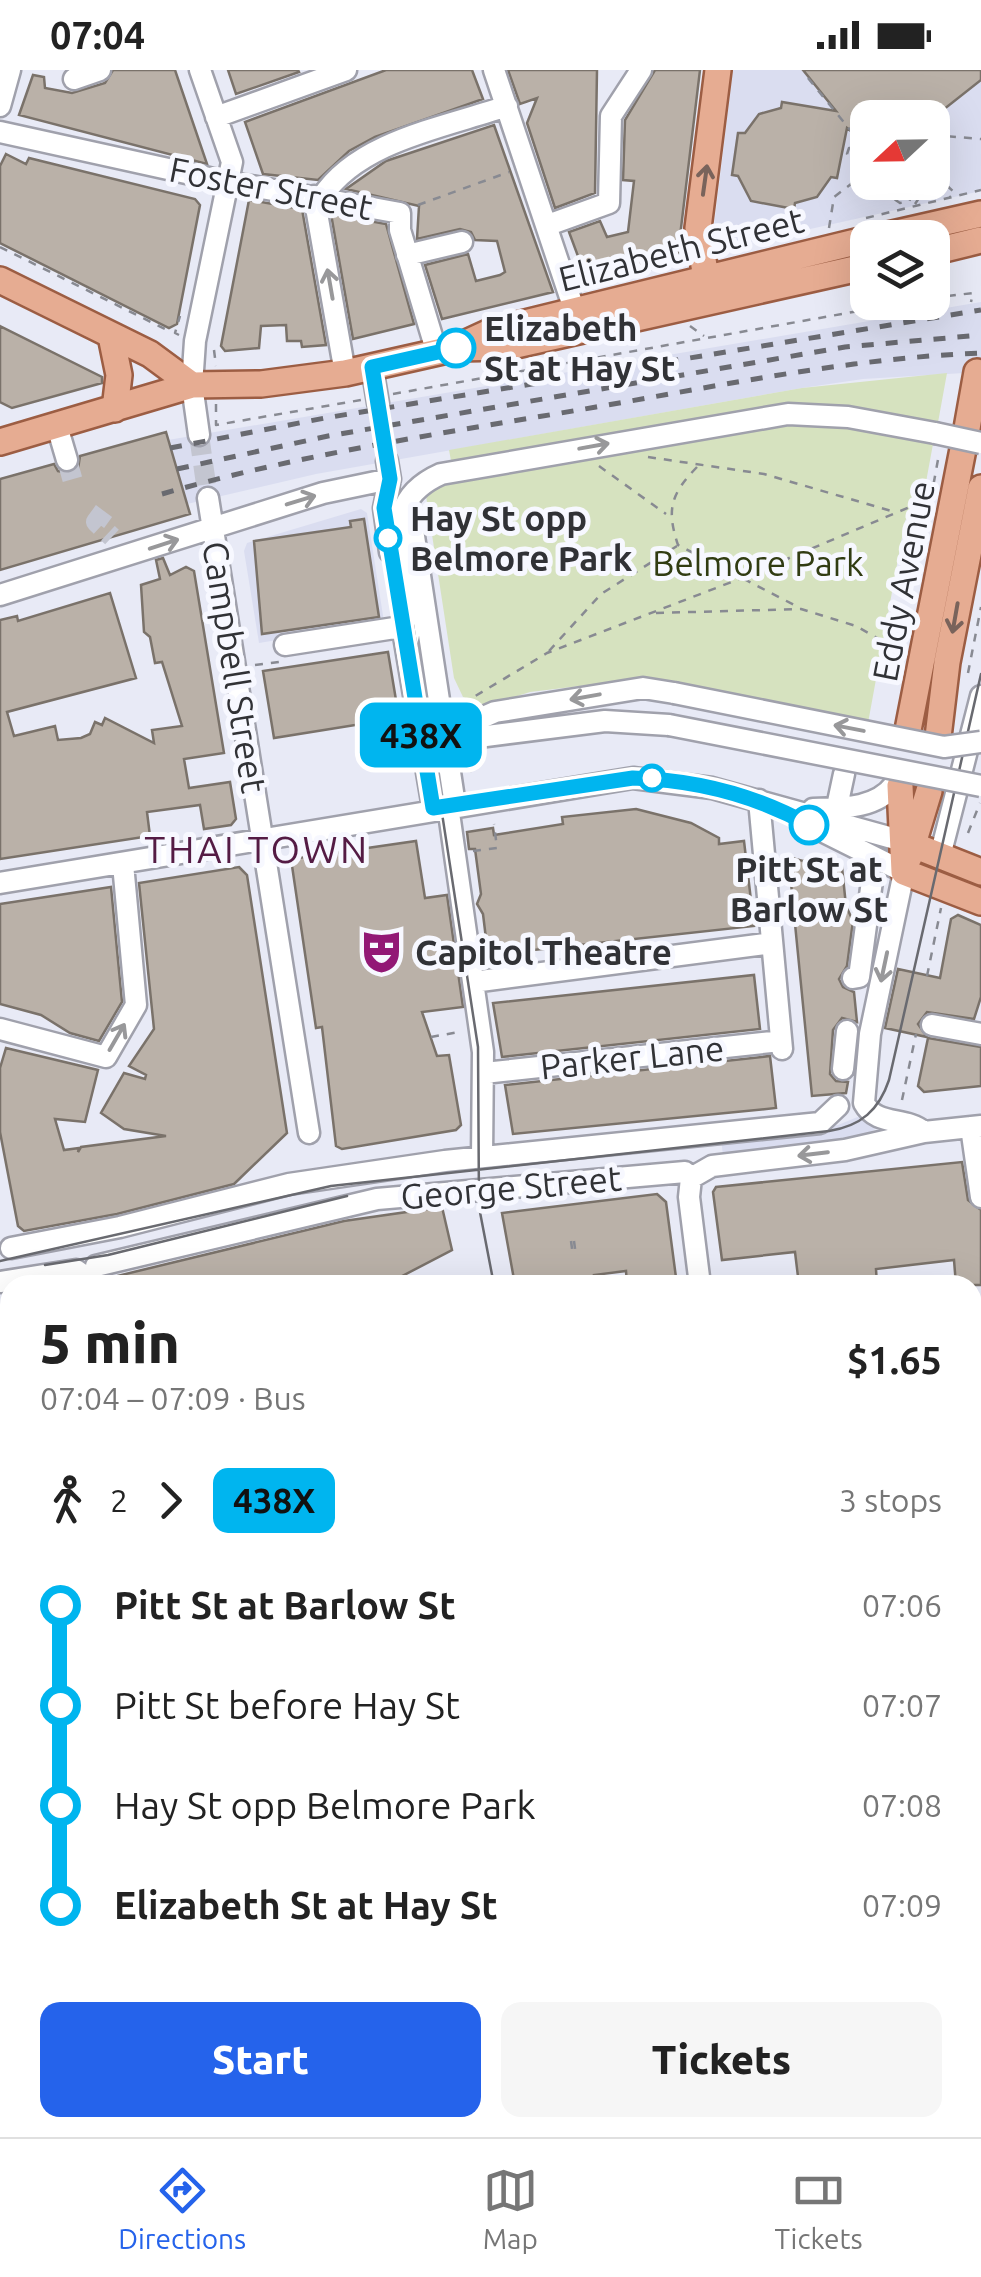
<!DOCTYPE html>
<meta charset="utf-8">
<style>
body{margin:0;font-family:Ubuntu,sans-serif;background:#f6f6f6;color:#222;height:100vh;display:flex;flex-direction:column;font-size:38px;white-space:nowrap}
*{box-sizing:border-box;margin:0}
p{font-size:32px;color:#767676}
.icon{flex:none;width:55px;height:55px;fill:none;stroke:currentColor;stroke-width:2;stroke-linecap:round;stroke-linejoin:round}
.map{position:relative;flex:1;overflow:hidden}
.side{position:absolute;left:0px;top:1205px;width:982px;height:862px;display:flex;flex-direction:column;background:#fff;border-radius:30px 30px 0 0;box-shadow:0 10px 40px #0002}
.side>*{flex:none}
.badge{padding:0 20px;border-radius:15px;font-size:35px;line-height:65px}
.needle{width:65px;rotate:248deg}
.fabs{position:absolute;left:850px;top:30px;display:grid;gap:20px}
.fabs a{display:grid;place-items:center;width:100px;height:100px;border-radius:20px;background:#fff;box-shadow:0 10px 40px #0002;font-size:50px}
.map>.badge{position:absolute;translate:-50% -50%;box-shadow:0 0 0 5px #fff}
.legs{display:flex;align-items:center;gap:15px;height:110px;padding:0 40px;font-size:32px}
.legs p{margin-inline-start:auto}
.overview{display:flex;align-items:center;justify-content:space-between;height:170px;padding:0 40px}
h1{font-size:55px;font-weight:800;line-height:75px}
.button{display:flex;gap:20px;margin-top:auto;padding:20px 40px}
.button a{flex:1;height:115px;border-radius:20px;background:#2563eb;color:#fff;font-size:40px;font-weight:800;line-height:115px;text-align:center}
.button a+a{background:#f6f6f6;color:#222}
ul{padding:0 40px;list-style:none}
li{display:flex;align-items:center;gap:35px;height:100px;font-size:38px}
li i{display:grid;place-items:center;width:15px;height:100%;margin:0 12px;background:currentColor}
li i::after{content:'';width:25px;height:25px;margin:-12px;border:8px solid;border-radius:50%;background:#fff}
li p{margin-inline-start:auto}
li:first-child i{background:linear-gradient(#0000 50%,currentColor 0)}
li:last-child i{background:linear-gradient(currentColor 50%,#0000 0)}
.status{display:flex;justify-content:space-between;align-items:center;height:70px;padding:0 50px;background:#fff;direction:ltr}
.status svg{height:28px;fill:currentColor}
.tab-bar{display:flex;justify-content:space-around;align-items:center;height:140px;border-top:2px solid #e0e0e0;background:#fff;font-size:28px;color:#767676}
.tab-bar a{display:grid;justify-items:center;gap:5px}
.tab-bar .current{color:#2563eb}
.map>svg:first-child{display:block}
.built{fill:#daddf0;fill-rule:evenodd}
.green{fill:#d6e2bf}
.building{fill:#bab1a8;stroke:#7a726a;stroke-width:2.5}
.lines{fill:none;stroke-linecap:round;stroke-linejoin:round}
.minor-tunnel{stroke:#c3c5d0;stroke-width:20;stroke-dasharray:20 10;stroke-linecap:butt}
.minor-casing{stroke:#a0a1ac;stroke-width:25}
.major-casing{stroke:#9c5d43;stroke-width:30}
.path{stroke:#888a92;stroke-width:2.5;stroke-dasharray:8 8;stroke-linecap:butt}
.minor{stroke:#fff;stroke-width:20}
.major{stroke:#e6ac92;stroke-width:25}
.tram{stroke:#696a70;stroke-width:2.5}
.rail{stroke:#696a70;stroke-width:5;stroke-dasharray:12 12;stroke-linecap:butt}
.minor-bridge-casing{stroke:#a0a1ac;stroke-width:25;stroke-linecap:butt}
.major-bridge-casing{stroke:#9c5d43;stroke-width:30;stroke-linecap:butt}
.minor-bridge{stroke:#fff;stroke-width:20}
.major-bridge{stroke:#e6ac92;stroke-width:25}
.oneway{stroke:#79635b}
.oneway2{stroke:#98989a}
.line-1-casing{stroke:#fff;stroke-width:22}
.line-1{stroke:#00b5ef;stroke-width:15}
.stop-1-dot{fill:#fff;stroke:#00b5ef;stroke-width:5}
.labels{text-anchor:middle;dominant-baseline:central;stroke-width:10;stroke-linejoin:round;paint-order:stroke}
.street-label{font-size:35px;fill:#313236;stroke:#f7f8ff}
.stop-label{font-size:35px;font-weight:bold;fill:#313236;stroke:#f7f8ff;text-anchor:start}
.park-label{font-size:35px;fill:#313c12;stroke:#f7f8ff}
.poi-label{font-size:35px;font-weight:bold;fill:#313236;stroke:#f7f8ff;text-anchor:start}
.neighbourhood-label{font-size:38px;letter-spacing:2.5px;fill:#541b44;stroke:#f7f8ff}
</style>
<div class="status"><b>07:04</b><svg viewBox="0 0 49 12"><path d="M0 12V9h3v3zM5 12V6h3v6zM10 12V3h3v9zM15 12V0h3v12zM26 1h20v11H26zM47 4h2v5h-2z"/></svg></div>
<div class="map">
<svg width="981" height="2067" viewBox="0 0 981 2067">
<rect width="100%" height="100%" fill="#e8eaf6"/>
<path class="built" d="M733,0H981V121L711,181ZM868,48H932V112H868Z
M981,232V302L863,309L802,318L316,404L187,434L168,370Z
M361,439L367,443L384,552L259,573L244,481L247,473Z
M860,1046L877,1058L858,1069L723,1086L721,1068L838,1055Z
M10,1459V1731L0,1733V1465Z
M973,1551L981,1561V1709L973,1716Z"/>
<path class="green" d="M947,303L937,358L851,338L452,396L449,380L802,318Z
M799,351L899,362L933,374L924,423L905,451L868,653L630,610L530,622L486,636L463,627L454,608L425,419L434,413Z
M0,1837L10,1845V2058H78L53,2067H0Z"/>
<path class="building" d="M113,0H175L207,94L19,45L33,5L44,7L45,18L72,23L105,13Z
M228,0H298L299,2L236,24Z
M386,0H472L483,29L375,67L349,81L318,110L263,104L245,52Z
M508,0H597L595,123L555,138L527,53L537,28L520,34Z
M655,0H700L678,183L667,195L599,213L585,205L569,162L600,151L607,167L628,162L634,111L623,110L625,50Z
M803,0H981V10L943,40L939,34L916,41L891,34L893,48H868V74L847,58L837,108L831,107L817,127L795,133L794,139L751,131L738,106L732,105L738,63H745L759,44L781,38L782,32L836,41Z
M494,55L553,222L442,249L425,195L468,184L476,211L500,205L505,202L497,171L475,170L471,162L460,159L417,169L419,136L346,119L386,91Z
M6,84L26,94L29,88L195,129L200,135L177,254L169,258L0,173V96Z
M249,130L302,139L326,275L302,277L301,271H287L286,255L261,256L259,278L225,281L221,276Z
M331,144L386,154L414,254L353,269Z
M0,256L102,307V313L12,338L0,332Z
M166,362L190,444L0,500V409L54,394L58,401L70,403L78,399L80,386Z
M364,449L379,547L262,564L254,471L351,457L350,451Z
M163,488L170,505L186,497L194,501L224,683L184,689L189,718L230,712L236,749L231,755L204,759L200,735L147,742L150,766L0,789V550L17,546L18,551L110,523L136,608L7,642L14,666L55,656L58,670L81,668L90,664L95,652L102,655L105,648L154,673L152,660L182,656L162,592L155,593L150,567L144,562L141,515L160,509L156,490Z
M388,582L399,648L274,668L263,601Z
M636,739L691,753L719,768V774L744,771L754,856L488,885L483,844L477,834L481,824L475,779H469L467,762L493,758L494,765L563,754L562,747Z
M416,771L425,828L447,825L463,937L422,942L437,986L449,985L461,1055L456,1060L342,1079L336,1076L322,957L316,958L291,789Z
M812,786L818,800L842,797L846,836L853,851L847,896L839,909L843,917L854,922L857,952L842,948L833,960L830,1004L836,1011L848,1012L846,1023L812,1026L790,803L792,788L803,791Z
M239,797L247,805L287,1063L234,1114L117,1144L24,1161L18,1156L0,1062V998L6,978L98,1000L85,1052L55,1049L64,1080L79,1078L78,1082L81,1077L166,1066L124,1059L101,1043L124,1003L145,1009L146,1005L129,996L154,959L139,813Z
M111,817L122,932L99,971L70,963L41,945L0,934V834Z
M958,845L981,855V927L974,949L927,942L918,954L927,967L885,958L898,899L940,908L951,849Z
M754,905L760,959L502,987L493,933Z
M928,968L981,977V1016L924,1022L918,1016Z
M770,986L776,1038L513,1064L505,1015Z
M962,1092L968,1130L981,1140V1215H956L954,1190L876,1199L877,1215H799L795,1182L722,1190L713,1122L716,1117Z
M657,1124L666,1132L677,1215H627L626,1201L594,1205L595,1215H515L502,1143Z
M442,1137L452,1180L385,1215H112L109,1208L344,1151Z"/>
<g class="lines">
<path class="minor-tunnel" d="M378,333L387,391
M199,365L208,428
M67,390L74,415
M104,441L96,452L112,467"/>
<defs>
<path id="minor" d="M494,0L575,242
M74,9L100,0
M0,36L10,0
M216,47L346,0
M0,62L218,110L400,143V160L437,283
M314,126L345,303
M322,127C358,71 446,57 507,36
M548,155L609,133L611,46L641,0
M407,185L462,172
M372,297L378,333
M57,356L67,390
M199,365L192,315L195,271L232,92L200,0
M387,391L390,409L384,438L390,482
M208,428L309,1063
M410,440L455,735
M0,525L323,423L390,409
M403,560L433,738
M407,572C427,514 360,440 441,404L788,344L848,347L935,363
M285,575L401,557
M432,662L455,670L605,651L669,655
M452,675L470,653L495,642L643,618L674,623
M759,730L782,979
M448,736L483,982L482,1087
M813,739C841,738 876,739 894,715
M835,746L844,704
M800,750L904,802L870,964L864,1033C877,1057 905,1046 924,1062
M940,786L981,626
M0,813L633,708L712,718L903,771
M853,908L859,907L872,811
M473,912L772,873
M932,955L981,964
M0,959L106,987L136,935L123,794
M843,999L847,961
M484,1003L781,971
M971,1057L981,1127
M691,1108L712,1096L845,1080L924,1062L981,1056
M691,1108L689,1127L700,1215
M11,1178L120,1157L289,1114L445,1091L820,1053L838,1036
M96,1196L377,1129L685,1102L691,1108
M0,1212L76,1200L98,1215
M972,1262H981
M972,1413L981,1421
M0,1440L10,1435
M972,1476L981,1467
M972,1516L981,1524
M0,1620L10,1615
M972,1761L981,1753
M972,1841L981,1832
M601,2067L611,2058
M626,2067L639,2058
M744,2067L754,2058
M787,2067L796,2058"/>
<path id="major" d="M875,168L981,144
M932,182L981,170
M0,210L150,284L192,315
M708,221L698,158L718,0
M111,266L119,305L115,339
M466,273L492,261L868,169
M966,364L977,302
M0,372L192,315L261,314L345,303L456,278L507,277L868,196
M908,660L964,374
M938,667L947,592L981,418
M900,716L904,802
M903,771L981,802
M909,787L929,721
M904,802L981,832
M0,1304L10,1354
M0,1756L10,1750
M0,1779L10,1788
M195,2058L205,2067
M282,2058L292,2067"/>
</defs>
<use href="#minor" class="minor-casing"/>
<use href="#major" class="major-casing"/>
<path class="path" d="M808,8L868,82
M892,37L901,48
M912,40V48
M932,65L981,69
M866,110L847,84L849,78H858L868,91
M932,110L943,112L956,124
M868,112L900,133L909,131L921,112
M905,112L917,118
M915,134L927,116L943,118L950,127
M418,135L509,102
M866,148L981,120
M721,154L724,170L736,179
M829,158L834,127L868,101
M0,177L167,260
M932,228L973,223L971,232
M690,256L704,266
M179,265L175,263L180,246
M214,280L216,296
M393,324L909,232
M216,334V355L361,330
M648,387L764,404L895,442
M599,396L666,444
M697,397C671,424 666,439 678,475L800,538
M656,543L801,539L856,556L900,581
M549,581L601,524L677,476
M255,595L279,592
M968,603L981,537
M462,634L547,583L742,508L931,428L939,384
M470,702L472,685
M968,763L980,733
M473,781L497,778L494,754
M927,906L941,838
M431,967L459,962
M902,1030L916,964
M571,1171L573,1186
M574,1171L576,1186
M972,1545L981,1553
M0,1863L9,1878L4,1917L0,1919
M972,1878L981,1869
M0,1943L10,1942
M972,2026L981,2016
M52,2058L56,2066
M156,2058L166,2067
M515,2058L524,2067
M721,2058L725,2067
M0,2060L10,2056
M656,2064L668,2058
M935,2067L944,2058"/>
<use href="#minor" class="minor"/>
<use href="#major" class="major"/>
<path class="tram" d="M413,555L478,977L479,1137L494,1215
M0,1191L331,1116L829,1061C861,1056 879,1040 889,1010L981,604
M45,1195L108,1185L347,1126
M690,2067L691,2058"/>
<path class="rail" d="M170,378L325,348L981,240
M177,399L328,366L845,277L981,265
M162,424C304,383 451,362 596,337C724,315 851,288 981,283"/>
<defs>
<path id="minor-bridge" d="M935,363L981,373
M674,623L944,677L981,672
M669,655L981,716"/>
<path id="major-bridge" d="M246,2062L251,2067"/>
</defs>
<use href="#minor-bridge" class="minor-bridge-casing"/>
<use href="#major-bridge" class="major-bridge-casing"/>
<use href="#minor-bridge" class="minor-bridge"/>
<use href="#major-bridge" class="major-bridge"/>
</g>
<defs><path id="oneway-shaft" d="M-6 0H5M1.5-3L5.5 0L1.5 3" fill="none" stroke-width="1.6" stroke-linecap="round" stroke-linejoin="round" transform="scale(2.5)"/></defs>
<g class="oneway">
<use href="#oneway-shaft" transform="translate(705 110) rotate(-82)"/>
<use href="#oneway-shaft" transform="translate(955 548) rotate(100)"/>
</g>
<g class="oneway2">
<use href="#oneway-shaft" transform="translate(330 214) rotate(-100)"/>
<use href="#oneway-shaft" transform="translate(594 376) rotate(-10)"/>
<use href="#oneway-shaft" transform="translate(301 430) rotate(-17)"/>
<use href="#oneway-shaft" transform="translate(164 474) rotate(-18)"/>
<use href="#oneway-shaft" transform="translate(585 627) rotate(170)"/>
<use href="#oneway-shaft" transform="translate(849 658) rotate(-169)"/>
<use href="#oneway-shaft" transform="translate(884 897) rotate(102)"/>
<use href="#oneway-shaft" transform="translate(117 967) rotate(-60)"/>
<use href="#oneway-shaft" transform="translate(813 1084) rotate(173)"/>
</g>
<g class="lines">
<defs>
<path id="line-1" d="M456,278L372,297L390,409L384,438L433,738L633,708C695,710 755,725 809,755"/>
</defs>
<use href="#line-1" class="line-1-casing"/>
<use href="#line-1" class="line-1"/>
</g>
<defs>
<symbol id="theatre-bare" viewBox="-9 -9 18 18"><path d="M-5-5.5Q0-4 5-5.5V0Q5 5 0 6Q-5 5-5 0ZM-3.3-2.5H-1v1.5H-3.3ZM1-2.5H3.3v1.5H1ZM-2.8 1Q0 5.5 2.8 1Z" fill="#921875" stroke="#f7f8ff" stroke-width="2.5" paint-order="stroke"/></symbol>
</defs>
<g fill-rule="evenodd">
<use href="#theatre-bare" x="350" y="850" width="63" height="63"/>
</g>
<g class="stop-1-dot">
<circle cx="456" cy="278" r="18"/>
<circle cx="388" cy="468" r="12"/>
<circle cx="652" cy="708" r="12"/>
<circle cx="809" cy="755" r="18"/>
</g>
<g class="labels">
<g class="street-label">
<text transform="translate(271 118) rotate(11)">Foster Street</text>
<text transform="translate(681 179) rotate(-14)">Elizabeth Street</text>
<text transform="translate(903 511) rotate(-79)">Eddy Avenue</text>
<text transform="translate(235 597) rotate(81)">Campbell Street</text>
<text transform="translate(632 987) rotate(-6)">Parker Lane</text>
<text transform="translate(511 1117) rotate(-5)">George Street</text>
</g>
<g class="stop-label">
<text x="484" y="258">Elizabeth<tspan x="484" dy="40">St at Hay St</tspan></text>
<text x="410" y="448">Hay St opp<tspan x="410" dy="40">Belmore Park</tspan></text>
<text x="809" y="799" text-anchor="middle">Pitt St at<tspan x="809" dy="40">Barlow St</tspan></text>
</g>
<g class="park-label">
<text x="758" y="493">Belmore Park</text>
</g>
<g class="poi-label">
<text x="415" y="882">Capitol Theatre</text>
</g>
<g class="neighbourhood-label">
<text x="257" y="779">THAI TOWN</text>
</g>
</g>
</svg>
<div class="fabs">
<a><svg class="needle" viewBox="-14 -14 28 28"><path d="M0-13l5 13h-10z" fill="#e53935"/><path d="M0 13l5-13h-10z" fill="#767676"/></svg></a>
<a><svg class="icon" aria-label="layers" viewBox="0 0 24 24"><path d="M12 4l9 5-9 5-9-5zM3 14l9 5 9-5"/></svg></a>
</div>
<b class="badge" style="left:421px;top:665px;background:#00b5ef;color:#111">438X</b>
<section class="side">
<div class="overview"><div><h1>5 min</h1><p>07:04 – 07:09 · Bus</p></div><b>$1.65</b></div>
<div class="legs"><svg class="icon" aria-label="walk" viewBox="0 0 24 24"><circle cx="13" cy="4" r="2"/><path d="M13 8l-2 6 4 7M11 14l-3 7M7 12l3-4h3l4 4"/></svg>2<svg class="icon" aria-label="forward" viewBox="0 0 24 24"><path d="M9 5l7 7-7 7"/></svg><b class="badge" style="background:#00b5ef;color:#111">438X</b><p>3 stops</p></div>
<ul>
<li><i style="color:#00b5ef"></i><b>Pitt St at Barlow St</b><p>07:06</p></li>
<li><i style="color:#00b5ef"></i><span>Pitt St before Hay St</span><p>07:07</p></li>
<li><i style="color:#00b5ef"></i><span>Hay St opp Belmore Park</span><p>07:08</p></li>
<li><i style="color:#00b5ef"></i><b>Elizabeth St at Hay St</b><p>07:09</p></li>
</ul>
<div class="button"><a>Start</a><a>Tickets</a></div>
</section>
</div>
<nav class="tab-bar">
<a class="current"><svg class="icon" aria-label="directions" viewBox="0 0 24 24"><path d="M12 3l9 9-9 9-9-9zM9 14v-3h6M13 9l2 2-2 2"/></svg>Directions</a>
<a><svg class="icon" aria-label="map" viewBox="0 0 24 24"><path d="M3 6l6-2 6 2 6-2v14l-6 2-6-2-6 2zM9 4v14M15 6v14"/></svg>Map</a>
<a><svg class="icon" aria-label="tickets" viewBox="0 0 24 24"><path d="M3 7h18v10H3zM15 7v10"/></svg>Tickets</a>
</nav>
